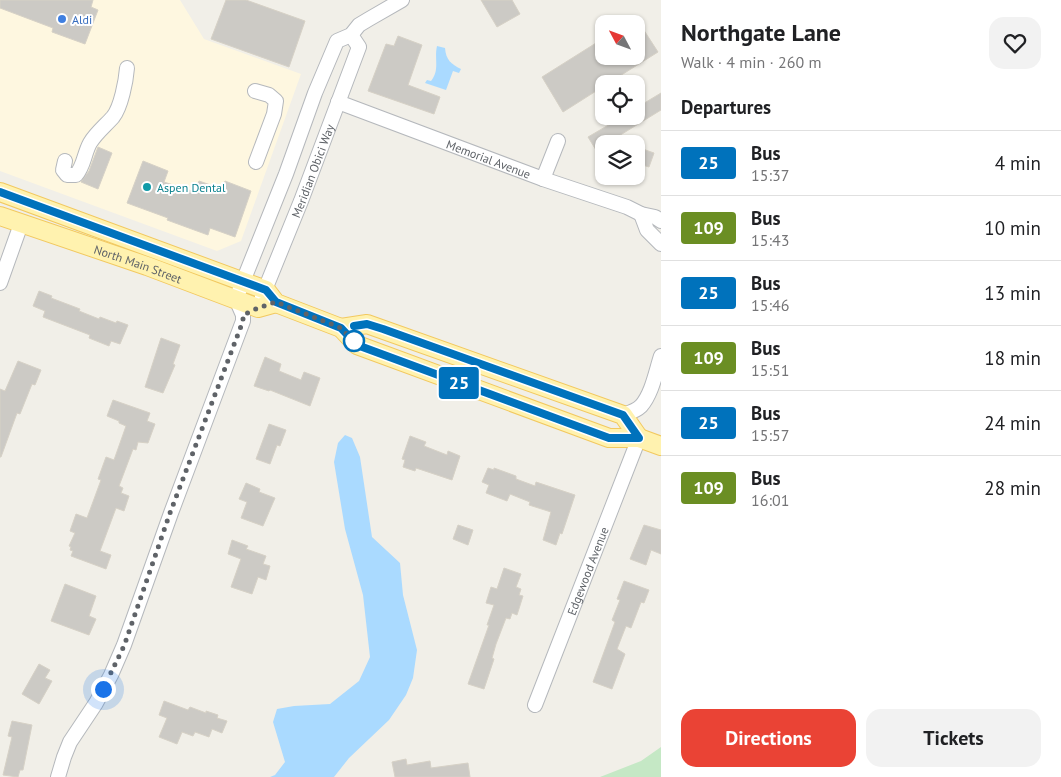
<!DOCTYPE html>
<meta charset="utf-8">
<style>
body{margin:0;font-family:"PT Sans",sans-serif;background:#f2f2f2;color:#202124;height:100vh;display:flex;flex-direction:column;font-size:19px;white-space:nowrap}
*{box-sizing:border-box;margin:0}
p{font-size:16px;color:#757577}
.icon{flex:none;width:28px;height:28px;fill:none;stroke:currentColor;stroke-width:2;stroke-linecap:round;stroke-linejoin:round}
.map{position:relative;flex:1;overflow:hidden}
.drawer{display:flex;flex-direction:column;background:#fff;width:400px}
.drawer>*{flex:none}
.badge{padding:0 10px;border-radius:4px;font-size:18px;line-height:32px}
.needle{width:32px;rotate:311deg}
.buttons{position:absolute;left:595px;top:15px;display:grid;gap:10px}
.buttons a{display:grid;place-items:center;width:50px;height:50px;border-radius:10px;background:#fff;box-shadow:0 1px 4px #0004;font-size:25px}
.you{position:absolute;width:25px;height:25px;margin:-12px;border:4px solid #fff;border-radius:50%;background:#1a73e8;box-shadow:0 0 0 8px #1a73e833}
.map>.badge{position:absolute;translate:-50% -50%;box-shadow:0 0 0 2px #fff}
h2{padding:0 20px;font-size:19px;line-height:45px}
.round{display:grid;place-items:center;flex:none;width:52px;height:52px;border-radius:15px;background:#f2f2f2}
.overview{display:flex;align-items:center;justify-content:space-between;height:85px;padding:0 20px}
h1{font-size:24px;font-weight:700;line-height:38px}
.primary-button{display:flex;gap:10px;margin-top:auto;padding:10px 20px}
.primary-button a{flex:1;height:58px;border-radius:15px;background:#ea4335;color:#fff;font-size:20px;font-weight:700;line-height:58px;text-align:center}
.primary-button a+a{background:#f2f2f2;color:#202124}
ul{padding:0;list-style:none}
li{display:flex;align-items:center;gap:15px;height:65px;padding:0 20px;border-top:1px solid #e0e0e0}
li div{flex:1}
li b{display:block;font-size:19px}
li em{font-style:normal}
li .badge{min-width:55px;font-weight:700;text-align:center}
main{display:flex;flex:1;min-height:0}
.map>svg:first-child{display:block}
.commercial{fill:#fef7e0}
.green{fill:#c5e8c5}
.water{fill:#aadaff}
.building{fill:#cccac5;stroke:#d6d1c6}
.lines{fill:none;stroke-linecap:round;stroke-linejoin:round}
.minor-casing{stroke:#b5b8bc;stroke-width:16}
.major-casing{stroke:#f2c960;stroke-width:20}
.minor{stroke:#fff;stroke-width:14}
.major{stroke:#fff2af;stroke-width:18}
.line-casing{stroke:#fff;stroke-width:11}
.line{stroke:#0072bc;stroke-width:8}
.walk{stroke:#5f6368;stroke-width:5;stroke-dasharray:0 9}
.shop-dot{fill:#3f7fe0;stroke:#fff;stroke-width:2}
.culture-dot{fill:#0f9aa8;stroke:#fff;stroke-width:2}
.stop-dot{fill:#fff;stroke:#0072bc;stroke-width:2.5}
.labels{text-anchor:middle;dominant-baseline:central;stroke-width:4;stroke-linejoin:round;paint-order:stroke}
.shop-label{font-size:12px;fill:#366cbe;stroke:#fff;text-anchor:start}
.street-label{font-size:12px;fill:#5f6368;stroke:#fff}
.culture-label{font-size:12px;fill:#0d838f;stroke:#fff;text-anchor:start}
</style>
<main>
<div class="map">
<svg width="661" height="777" viewBox="0 0 661 777">
<rect width="100%" height="100%" fill="#f1efe8"/>
<path class="commercial" d="M0,0H180L204,39L301,74L241,241L217,251L0,171Z"/>
<path class="green" d="M661,747V777H600L641,761Z"/>
<path class="water" d="M437,46L445,48C446,60 451,64 461,69L459,73L453,71L446,90L425,83L427,80L431,81C440,70 434,59 437,46Z
M345,435L352,438L360,457L372,537L400,563L403,595L417,650L413,678L406,695L389,720L349,758L334,777H270L275,775L285,762L273,722L277,709L294,706L330,704L359,681L370,657L363,595L345,529L334,462L338,443Z"/>
<path class="building" d="M0,0H93L91,7L98,10L85,44L52,32L53,28L0,8Z
M226,0H246L305,21L289,67L211,39Z
M481,0H512L520,14L497,27Z
M636,18L658,52L607,84H604V86L563,112L542,77L604,38V56H636Z
M398,36L422,45L408,85L440,97L434,114L368,91L386,44L394,46Z
M661,93V110L596,150L588,137L624,116H636V108Z
M98,147L112,153L98,189L81,182L89,171Z
M640,148L654,153L649,167L636,163V156Z
M143,161L168,171L164,182L195,192L199,181L222,189L225,181L251,191L235,237L210,228L208,235L167,220L168,218L127,203Z
M39,291L52,296L51,298L80,309L79,311L99,319L100,317L116,323L117,321L128,325L120,344L111,341L109,346L89,338L90,335L43,317L45,311L33,306Z
M161,338L180,345L173,364L175,365L163,393L145,387Z
M265,357L281,364L279,371L301,380L304,372L320,378L310,406L270,390L269,391L254,386Z
M18,361L41,370L35,385L32,384L20,414L17,413L1,457H0V389L5,391Z
M113,400L150,413L147,421L155,424L148,443L138,442L136,450L133,449L119,486L123,488L121,493L129,496L124,511L116,508L100,551L111,555L106,569L71,556L73,551L70,550L71,547L69,546L75,533L70,531L76,514L87,518L101,480L98,479L106,457L114,460L126,426L119,423V421L107,416Z
M269,424L286,430L280,446L277,445L270,464L256,459Z
M410,436L426,442L424,446L447,455L448,451L460,456L452,480L416,468L415,471L403,467L405,460L402,459Z
M488,468L494,470V468L516,476V479L535,486L536,482L575,495L562,534L560,533L556,545L543,540L551,512L529,505L530,502L510,494L507,501L486,493L489,485L482,482Z
M246,483L260,489L259,492L275,498L263,526L241,518L247,502L239,499Z
M458,525L473,530L468,545L453,539Z
M644,525L661,530V554L651,550L646,565L630,559Z
M232,540L248,546L246,549L266,556L263,564L270,566L266,580L258,577L252,594L231,587L241,559L228,554Z
M504,568L521,574L516,587L521,589L519,595L523,596L517,615L512,613L510,619L506,618L496,644L492,658L494,659L484,689L468,684L489,625H487L494,605L486,603L491,587L497,589Z
M624,581L649,590L644,603L641,602L631,628L626,626L617,649L625,654L612,689L593,682L615,622L612,620L620,600L617,599Z
M65,584L96,596L89,616L96,619L89,635L51,621Z
M39,664L50,670L45,678L52,681L39,704L22,694Z
M164,701L188,710L190,707L206,713V711L218,715L217,718L227,721L222,733L212,729L209,737L195,732L193,736L182,732L177,744L159,737L167,718L159,715Z
M12,721L32,725L23,770H20L18,777L3,775L12,737L8,736Z
M406,759L407,765L430,761L431,768L468,763L470,777H395L392,762Z"/>
<g class="lines">
<defs>
<g id="minor">
<path d="M255,91L269,95L276,101L274,114L256,162"/>
<path id="s1" d="M338,102L543,179L627,207L641,214L655,217L661,221"/>
<path d="M65,161L63,170L67,175H76C84,166 84,154 90,143C96,133 105,126 113,117C121,107 126,81 127,68"/>
<path d="M543,179L558,141"/>
<path d="M641,214L647,230L661,244"/>
<path d="M0,283L21,224"/>
<path id="s2" d="M262,297L301,201L359,47L351,35"/>
<path d="M623,415C629,413 636,411 641,406C652,394 656,371 661,356"/>
<path id="s3" d="M535,705L639,438"/>
<path d="M58,777L64,757L70,742L96,703L111,675L124,645L171,513L243,321V315L236,299L286,174L315,93L337,41L351,35L359,25L369,19L402,0"/>
</g>
<g id="major">
<path d="M0,192L266,290L276,303L341,328L357,345L609,438H639L661,446"/>
<path id="s4" d="M0,216L147,266L258,308L276,303"/>
<path d="M341,328L367,324L623,415L639,438"/>
</g>
</defs>
<use href="#minor" class="minor-casing"/>
<use href="#major" class="major-casing"/>
<use href="#minor" class="minor"/>
<use href="#major" class="major"/>
</g>
<g class="lines">
<defs>
<path id="line" d="M0,192L266,290L276,302L341,328L357,345L609,438H639L623,415L383,329L367,324L354,326"/>
</defs>
<use href="#line" class="line-casing"/>
<use href="#line" class="line"/>
<path class="walk" d="M103,689L124,646L170,513L243,321V315L258,308L276,302L341,328L357,345L354,341"/>
</g>
<circle class="shop-dot" cx="62" cy="19" r="5"/>
<circle class="culture-dot" cx="147" cy="187" r="5"/>
<circle class="stop-dot" cx="354" cy="341" r="10"/>
<g class="labels">
<g class="shop-label">
<text x="72" y="19">Aldi</text>
</g>
<g class="street-label">
<text stroke="none"><textPath href="#s1" startOffset="161">Memorial Avenue</textPath></text>
<text stroke="none"><textPath href="#s2" startOffset="136">Meridian Obici Way</textPath></text>
<text stroke="none"><textPath href="#s4" startOffset="146">North Main Street</textPath></text>
<text stroke="none"><textPath href="#s3" startOffset="144">Edgewood Avenue</textPath></text>
</g>
<g class="culture-label">
<text x="157" y="187">Aspen Dental</text>
</g>
</g>
</svg>
<div class="buttons">
<a><svg class="needle" viewBox="-14 -14 28 28"><path d="M0-13l5 13h-10z" fill="#e53935"/><path d="M0 13l5-13h-10z" fill="#757577"/></svg></a>
<a><svg class="icon" aria-label="locate" viewBox="0 0 24 24"><circle cx="12" cy="12" r="6"/><path d="M12 2v4M12 18v4M2 12h4M18 12h4"/></svg></a>
<a><svg class="icon" aria-label="layers" viewBox="0 0 24 24"><path d="M12 4l9 5-9 5-9-5zM3 14l9 5 9-5"/></svg></a>
</div>
<div class="you" style="left:103px;top:689px"></div>
<b class="badge" style="left:459px;top:383px;background:#0072bc;color:#fff">25</b>
</div>
<section class="drawer">
<div class="overview"><div><h1>Northgate Lane</h1><p>Walk · 4 min · 260 m</p></div><a class="round"><svg class="icon" aria-label="heart" viewBox="0 0 24 24"><path d="M12 20l-8-8c-3-5 5-10 8-4 3-6 11-1 8 4z"/></svg></a></div>
<h2>Departures</h2>
<ul>
<li><span class="badge" style="background:#0072bc;color:#fff">25</span><div><b>Bus</b><p>15:37</p></div><em>4 min</em></li>
<li><span class="badge" style="background:#6b8e23;color:#fff">109</span><div><b>Bus</b><p>15:43</p></div><em>10 min</em></li>
<li><span class="badge" style="background:#0072bc;color:#fff">25</span><div><b>Bus</b><p>15:46</p></div><em>13 min</em></li>
<li><span class="badge" style="background:#6b8e23;color:#fff">109</span><div><b>Bus</b><p>15:51</p></div><em>18 min</em></li>
<li><span class="badge" style="background:#0072bc;color:#fff">25</span><div><b>Bus</b><p>15:57</p></div><em>24 min</em></li>
<li><span class="badge" style="background:#6b8e23;color:#fff">109</span><div><b>Bus</b><p>16:01</p></div><em>28 min</em></li>
</ul>
<div class="primary-button"><a>Directions</a><a>Tickets</a></div>
</section>
</main>
